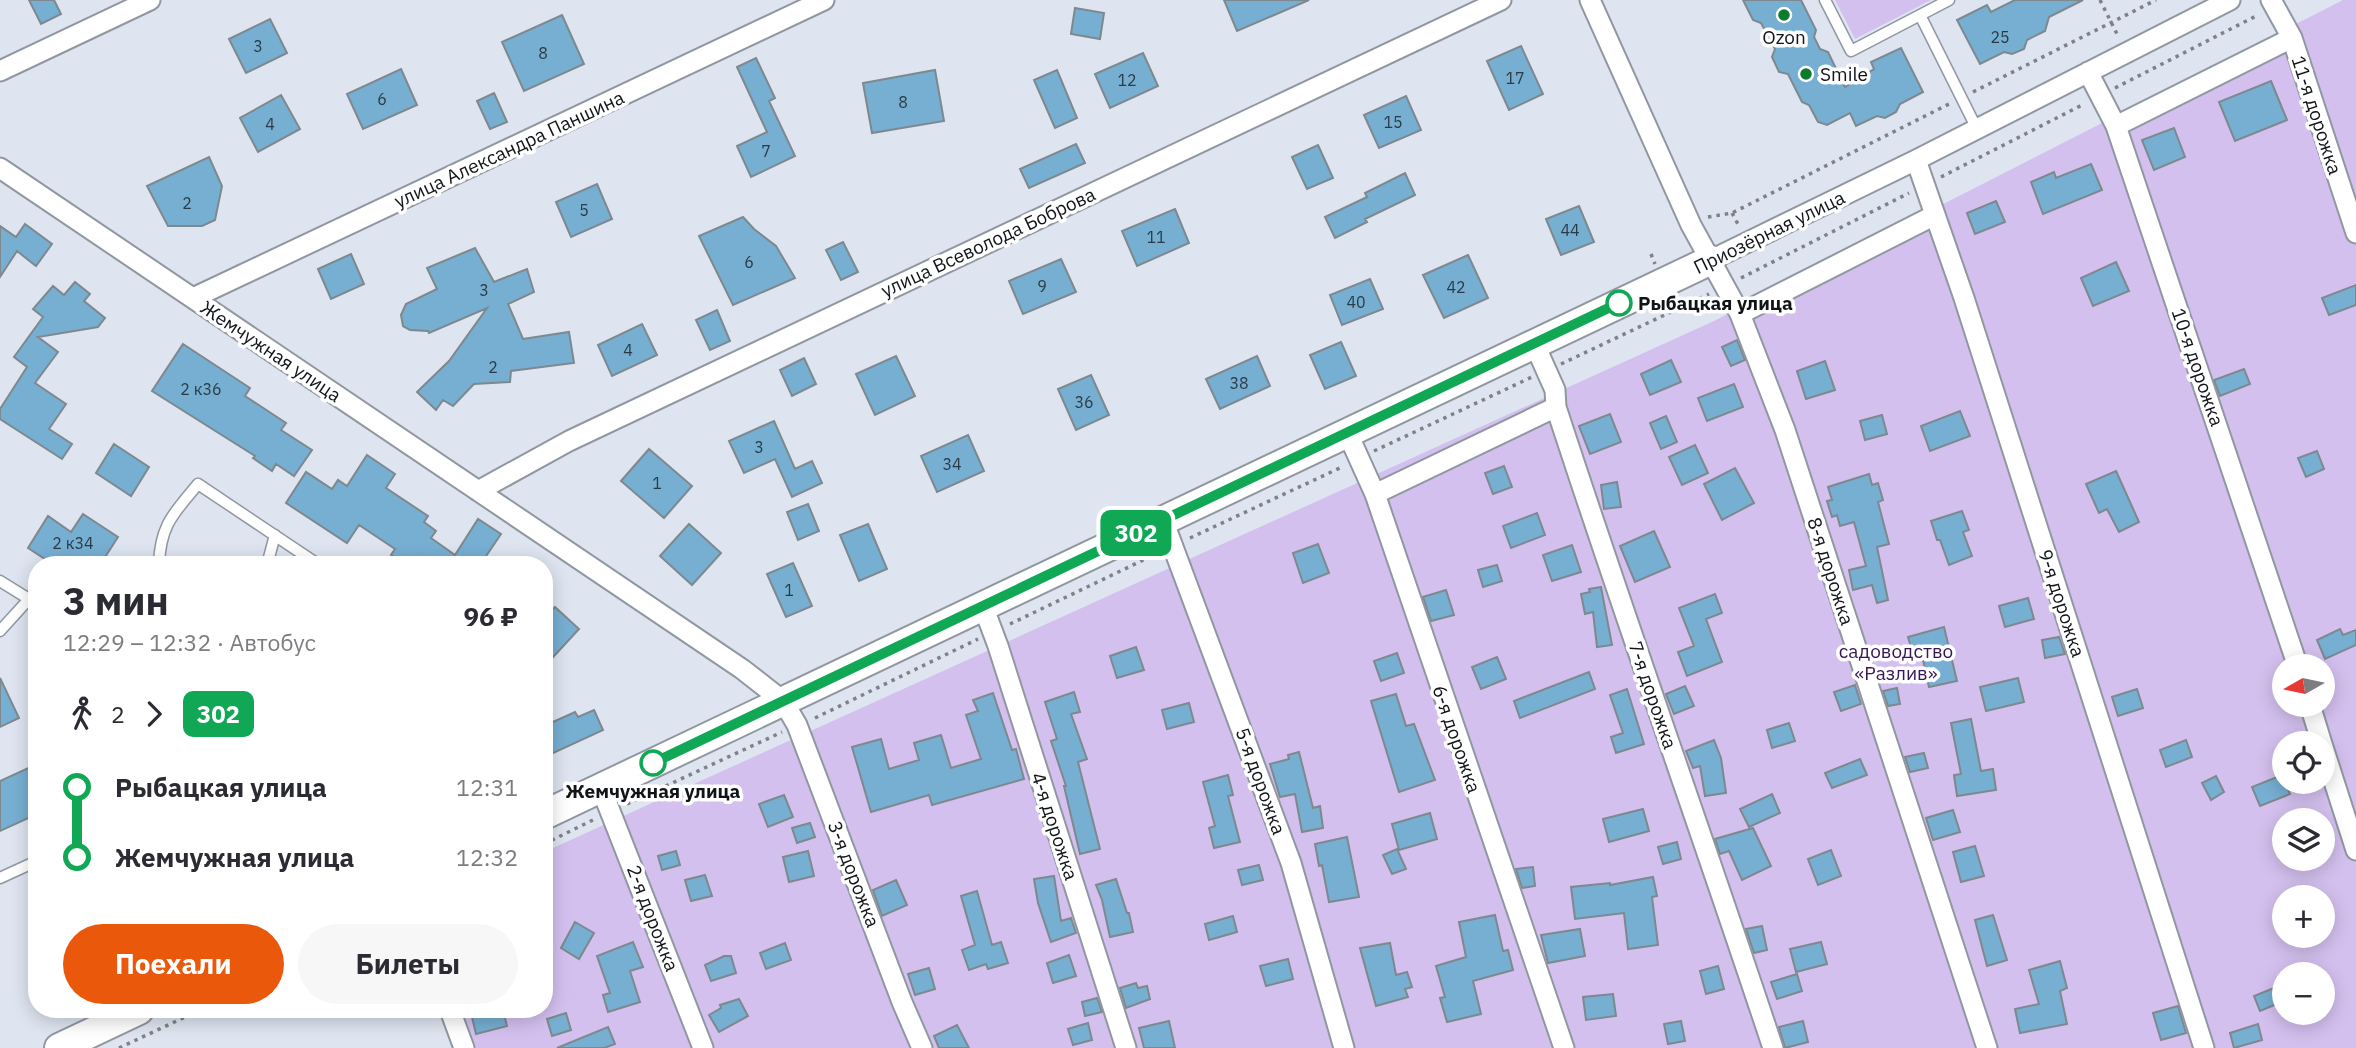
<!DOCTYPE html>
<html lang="ru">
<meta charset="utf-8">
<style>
body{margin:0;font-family:"IBM Plex Sans",sans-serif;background:#f7f7f7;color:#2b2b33;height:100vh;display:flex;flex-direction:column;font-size:26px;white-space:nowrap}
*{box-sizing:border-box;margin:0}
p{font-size:23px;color:#7c7c81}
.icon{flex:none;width:38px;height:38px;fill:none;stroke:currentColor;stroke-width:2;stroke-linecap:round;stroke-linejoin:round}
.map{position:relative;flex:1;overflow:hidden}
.sheet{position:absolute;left:28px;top:556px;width:525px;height:462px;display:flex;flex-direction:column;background:#fff;border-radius:28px;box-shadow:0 4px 18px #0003}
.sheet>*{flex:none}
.badge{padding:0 14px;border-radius:10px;font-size:24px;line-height:46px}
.needle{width:46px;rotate:261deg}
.buttons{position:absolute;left:2272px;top:654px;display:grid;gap:14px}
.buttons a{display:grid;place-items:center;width:63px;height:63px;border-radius:50%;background:#fff;box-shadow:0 4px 18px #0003;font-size:35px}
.map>.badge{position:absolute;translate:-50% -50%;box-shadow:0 0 0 4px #fff}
.legs{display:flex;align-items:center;gap:10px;height:77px;padding:0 35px;font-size:23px}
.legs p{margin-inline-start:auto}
.headline{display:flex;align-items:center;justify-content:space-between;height:119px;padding:0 35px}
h1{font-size:38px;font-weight:700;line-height:52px}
.cta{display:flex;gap:14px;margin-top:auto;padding:14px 35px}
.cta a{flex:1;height:80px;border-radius:42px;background:#ea580c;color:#fff;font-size:28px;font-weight:700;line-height:80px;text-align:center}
.cta a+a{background:#f7f7f7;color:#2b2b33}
ul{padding:0 35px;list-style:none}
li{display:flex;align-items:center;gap:24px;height:70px;font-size:26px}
li i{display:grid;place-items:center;width:10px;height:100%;margin:0 9px;background:currentColor}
li i::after{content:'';width:18px;height:18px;margin:-9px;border:5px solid;border-radius:50%;background:#fff}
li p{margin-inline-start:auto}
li:first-child i{background:linear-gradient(#0000 50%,currentColor 0)}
li:last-child i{background:linear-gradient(currentColor 50%,#0000 0)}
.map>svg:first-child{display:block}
.green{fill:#d4c0ef;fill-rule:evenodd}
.building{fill:#77afd2;stroke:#7d888f;stroke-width:2}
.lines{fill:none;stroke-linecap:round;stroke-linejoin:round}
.lane-casing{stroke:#9197a1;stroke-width:13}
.street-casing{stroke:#9197a1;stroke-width:23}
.secondary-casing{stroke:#9197a1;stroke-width:32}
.path{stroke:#7d8289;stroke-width:3.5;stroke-dasharray:3.5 5;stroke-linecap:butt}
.lane{stroke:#fff;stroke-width:10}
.street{stroke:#fff;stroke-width:19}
.secondary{stroke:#fff;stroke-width:28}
.line-1-casing{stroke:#fff;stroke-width:16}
.line-1{stroke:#10a855;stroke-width:10}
.poi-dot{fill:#0d7a2e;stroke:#fff;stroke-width:2.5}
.stop-1-dot{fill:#fff;stroke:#10a855;stroke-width:3.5}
.labels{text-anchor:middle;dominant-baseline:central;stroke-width:7;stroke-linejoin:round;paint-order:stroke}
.number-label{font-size:16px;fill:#2a3b46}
.poi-label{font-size:19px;fill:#111417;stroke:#fff}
.street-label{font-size:19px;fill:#111417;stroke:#fff}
.stop-label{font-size:19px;font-weight:bold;fill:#111417;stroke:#fff;text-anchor:start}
.park-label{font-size:19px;fill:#361654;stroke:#fff}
</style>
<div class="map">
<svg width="2356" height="1048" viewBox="0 0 2356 1048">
<rect width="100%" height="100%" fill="#dee5f0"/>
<path class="green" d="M1835,0H1931L1855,39Z
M2343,0H2356V1048H476L462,1010H544V852L1714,321ZM2284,667H2322V705H2284ZM2284,744H2322V782H2284ZM2284,821H2322V859H2284ZM2284,898H2322V936H2284ZM2284,975H2322V1013H2284Z"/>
<path class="building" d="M29,0H54L61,14L41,24Z
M1224,0H1309L1237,31Z
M1743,0H1801L1816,30L1814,37L1820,49L1828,52L1845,87L1874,69L1871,62L1901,48L1923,92L1900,104L1896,112L1885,118L1877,116L1856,126L1850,113L1827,125L1818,122L1809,105L1802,102L1788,74L1779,72L1772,57L1775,49L1761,23L1753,20Z
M2015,0H2083L2049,17L2045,31L2027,40L2024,49L2012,54L2004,52L1980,64L1957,20L1987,5L1991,12Z
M1075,8L1104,13L1100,39L1071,34Z
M562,15L584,64L524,91L502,42Z
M270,19L287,53L246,73L229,39Z
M1521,46L1543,94L1509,110L1487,61Z
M1143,53L1158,86L1110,108L1095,74Z
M756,58L775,98L769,101L795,156L751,177L737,146L767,132L737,67Z
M401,69L417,105L363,129L347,94Z
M935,70L944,121L872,133L863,83Z
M1057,70L1077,118L1055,128L1034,80Z
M2271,81L2287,120L2235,141L2219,102Z
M494,93L507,122L490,129L477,101Z
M281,95L300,129L258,152L240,118Z
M1406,96L1421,130L1379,148L1364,115Z
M2174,128L2185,157L2154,170L2142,140Z
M1076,144L1085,163L1029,188L1020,169Z
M1318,145L1333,178L1307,189L1292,157Z
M209,157L222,186L215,220L202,226H168L147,186Z
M2091,164L2102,190L2043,214L2031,182L2054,172L2056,178Z
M1405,173L1415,195L1365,219L1367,222L1335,238L1325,217L1367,197L1365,193Z
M597,184L612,219L571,237L556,202Z
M1996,201L2005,222L1975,234L1967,213Z
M1579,206L1594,242L1561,255L1546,219Z
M1175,209L1189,243L1137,266L1122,231Z
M743,217L754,229L776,246L795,278L733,305L699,236Z
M25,224L52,244L36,266L17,251L0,277V226L16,237Z
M843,242L858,272L841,280L826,250Z
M475,248L494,282L527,269L534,292L508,304L523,339L569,332L574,363L511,371L510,382L474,384L453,406L443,400L436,410L417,392L449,361L487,308L429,333L428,331L410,330L403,326L401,315L406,304L437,289L427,268Z
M351,254L364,284L331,299L318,269Z
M1468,255L1488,298L1444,318L1423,275Z
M1061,259L1076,292L1023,314L1009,281Z
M2116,262L2129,291L2093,306L2081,278Z
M1370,279L1383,309L1342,325L1330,295Z
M75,282L90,294L84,301L105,318L98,327L38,337L58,352L35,383L66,404L49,429L72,444L62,459L0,419V409L27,367L14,357L43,317L33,309L53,286L64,295Z
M2356,285V305L2329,315L2322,298Z
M717,310L730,341L710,350L696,320Z
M642,324L657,355L612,376L598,345Z
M1737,340L1745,360L1731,366L1722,347Z
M1341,342L1356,376L1325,389L1310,355Z
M183,344L250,388L245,396L286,423L281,430L312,450L294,476L276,464L272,471L253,458L255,456L152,391Z
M896,356L915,396L875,415L856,374Z
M1257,356L1270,386L1220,409L1206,379Z
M804,358L816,384L792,396L780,370Z
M1671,360L1681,382L1650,395L1641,374Z
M1825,361L1835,390L1806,399L1797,371Z
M2244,369L2250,384L2220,396L2214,380Z
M1091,375L1109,415L1076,430L1058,389Z
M1734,384L1743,407L1707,421L1698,398Z
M1960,411L1970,436L1930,451L1921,426Z
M1610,414L1621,442L1590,454L1579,426Z
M1882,415L1887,434L1865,440L1860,421Z
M1666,416L1677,442L1661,449L1650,423Z
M774,421L795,469L812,461L822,483L792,497L775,459L744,473L729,441Z
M968,435L984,471L937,492L921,456Z
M114,444L149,467L131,496L96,473Z
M1695,445L1708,473L1682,485L1669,457Z
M649,449L692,486L664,518L621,481Z
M2317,451L2324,469L2306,477L2298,458Z
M367,455L395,474L386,488L428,516L424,522L436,531L431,538L455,555L478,519L501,534L480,565H432L420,557L415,565H407L391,555L395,549L359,525L347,543L286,503L306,472L332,489L338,480L347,486Z
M1504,466L1512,487L1493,494L1485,473Z
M1735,468L1754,503L1722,520L1704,484Z
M2116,471L2139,522L2119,532L2107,509L2099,513L2086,484Z
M1869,474L1872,485L1878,483L1883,500L1878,502L1889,544L1877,547L1888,600L1877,603L1872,585L1853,590L1849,570L1866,566L1854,522L1840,526L1837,515L1832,517L1827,501L1832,500L1828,487Z
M1617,482L1621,507L1604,509L1601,485Z
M808,504L819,531L798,540L787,512Z
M1962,511L1969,530L1963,532L1972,556L1949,565L1940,540H1937L1931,521Z
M1537,513L1545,535L1511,548L1503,526Z
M83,514L118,537L100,565H54L28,548L48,516L71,532Z
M689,524L721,553L692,585L660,556Z
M868,524L887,569L859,581L840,535Z
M1654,531L1670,567L1635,582L1620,546Z
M1318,544L1329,573L1303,583L1293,553Z
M1572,545L1581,572L1552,581L1543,555Z
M793,563L812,606L786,617L767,574Z
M1497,565L1502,581L1483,587L1478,570Z
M1601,587L1612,645L1597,647L1593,612L1585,614L1581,594L1590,592L1589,589Z
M1446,590L1454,615L1431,621L1423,597Z
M1715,594L1722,613L1706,619L1722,662L1687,676L1678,652L1694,646L1679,608Z
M2028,598L2034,619L2005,627L1999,606Z
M555,607L579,629L544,667V618Z
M1944,627L1957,681L1929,687L1922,655L1914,657L1908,637Z
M2340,629L2343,635L2356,630V645L2325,659L2317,640Z
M2059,637L2065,654L2045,658L2042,640Z
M1136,647L1144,670L1117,678L1110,656Z
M1397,653L1404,673L1381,681L1374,661Z
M1497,657L1506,679L1481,689L1472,667Z
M1589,672L1595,689L1520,718L1514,701Z
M0,678L19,718L0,727Z
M2018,678L2024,702L1986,711L1980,687Z
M1855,685L1861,704L1841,711L1834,692Z
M1685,686L1694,706L1674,714L1666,694Z
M1897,688L1900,704L1888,706L1883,691Z
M1627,689L1644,744L1616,753L1611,737L1623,733L1610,695Z
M2137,689L2143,708L2118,716L2112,697Z
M1074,692L1080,712L1071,714L1087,759L1078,762L1100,849L1080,854L1064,786H1066L1051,741L1057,739L1045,702Z
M993,693L1012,750L1016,749L1024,779L932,805L929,795L871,812L852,747L881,739L889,769L919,760L914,743L941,735L951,768L981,759L966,715L978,711L973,700Z
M1396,694L1406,726L1414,724L1435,780L1399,792L1371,701Z
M1189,703L1194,722L1167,729L1162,710Z
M594,710L603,730L549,755L544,743V726L575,712L578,717Z
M1971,719L1981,771L1993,769L1996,790L1957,796L1954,775L1961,774L1951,723Z
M1789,723L1795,741L1772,748L1767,730Z
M1714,740L1721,758L1726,793L1705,796L1700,766L1693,768L1686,751Z
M2186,740L2192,757L2166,767L2160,750Z
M1299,752L1313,808L1320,806L1323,828L1302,832L1295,794L1280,797L1270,764L1289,759L1288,755Z
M1924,753L1928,768L1910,772L1905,757Z
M1860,759L1867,775L1832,788L1825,773Z
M37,764V814L0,831V781Z
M1228,775L1233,795L1228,796L1240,842L1214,848L1209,828L1215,826L1203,782Z
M2282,775L2290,794L2260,806L2252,787Z
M2216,776L2224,792L2211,800L2202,783Z
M1772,794L1780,813L1749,827L1740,809Z
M784,795L793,817L768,827L759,804Z
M1643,809L1649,831L1609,842L1603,819Z
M1953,810L1960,832L1933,840L1926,818Z
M1430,813L1437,839L1399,850L1392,824Z
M810,823L815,837L797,843L792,828Z
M1753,828L1771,866L1742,880L1729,851L1720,854L1715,839Z
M1347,837L1359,897L1329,902L1322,865L1319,866L1315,844Z
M1677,842L1681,859L1663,864L1658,847Z
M1975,846L1984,876L1961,882L1953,852Z
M1397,849L1406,869L1392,874L1383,855Z
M1831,850L1841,876L1818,885L1808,859Z
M676,851L680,865L662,870L658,856Z
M808,851L814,876L789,882L783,857Z
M1259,865L1263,880L1242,885L1238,870Z
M1533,867L1535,886L1522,888L1516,869Z
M705,875L712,896L691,901L685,880Z
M1054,876L1061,921L1071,918L1076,933L1051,942L1038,903L1034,879Z
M1653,877L1657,896L1652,897L1658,945L1628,949L1624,913L1575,919L1571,887L1610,883V885Z
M1116,879L1127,913H1129L1133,932L1110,937L1102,900L1096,885Z
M896,880L907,905L882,916L873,890Z
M977,891L992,945L1001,942L1008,963L988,969L986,964L969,970L962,950L975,945L961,896Z
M1495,915L1503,951L1508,950L1513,970L1473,981L1481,1014L1447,1022L1440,998L1445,997L1436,966L1466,957L1459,922Z
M1993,915L2007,960L1987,966L1975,920Z
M1233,916L1237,932L1209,940L1205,924Z
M575,922L594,933L579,959L561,948Z
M1762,926L1767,950L1754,953L1746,929Z
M1580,929L1585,956L1548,963L1541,935Z
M633,942L643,967L630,971L640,1002L608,1012L603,995L610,993L597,956Z
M1821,942L1827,964L1796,972L1790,949Z
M785,943L791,960L766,969L760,953Z
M1390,943L1396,975L1407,972L1412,987L1405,989L1408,997L1376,1006L1360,948Z
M1069,955L1076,976L1053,983L1047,963Z
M724,956H731L736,973L711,981L705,965Z
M1288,959L1293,979L1266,986L1260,966Z
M2060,961L2067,988L2060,991L2067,1024L2020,1033L2015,1009L2039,1004L2029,970Z
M1718,966L1724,989L1706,994L1700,971Z
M929,968L935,989L915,995L908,974Z
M1797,974L1802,991L1777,999L1771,982Z
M1136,983L1138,988L1147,986L1150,999L1126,1008L1120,988Z
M2284,984V1001L2260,1011L2254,996Z
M1613,994L1616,1016L1586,1020L1583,997Z
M1097,998L1102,1012L1085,1016L1082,1002Z
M739,999L748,1016L719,1032L709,1015L721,1008L720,1005Z
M2178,1006L2186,1033L2161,1040L2153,1013Z
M484,1010H503L507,1026L476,1034L471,1013Z
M566,1013L571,1030L552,1036L547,1019Z
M1169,1021L1175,1048H1144L1139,1028Z
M1681,1021L1685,1041L1668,1044L1664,1024Z
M1803,1021L1808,1042L1785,1048L1779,1027Z
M1088,1023L1092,1040L1073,1045L1068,1029Z
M2258,1024L2262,1040L2234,1048L2230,1033Z
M957,1025L969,1048H939L934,1036Z
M608,1027L615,1044L604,1048H557Z"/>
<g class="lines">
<defs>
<path id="lane" d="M1825,0L1851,51L1949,0
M1920,15L1977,129
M159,565C160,525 174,513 198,484L319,565
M267,565L275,535
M0,581L37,604
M0,631L29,599
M544,788L553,807
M0,878L37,861"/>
<path id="street" d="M1590,0L1691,225L1740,314L1785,430L1987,1048
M2271,0L2292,38L2356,233
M0,71L150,0
M2088,72L2116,126L2298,667
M2116,126L2292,38
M1916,160L1964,298L2204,1048
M0,168L742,669L783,701L797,725L902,1002L922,1048
M1711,260L1916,160L2230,0
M193,298L824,0
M1740,314L1935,215
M1534,343L1555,390L1556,407C1626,622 1702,834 1773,1048
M1347,432L1375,494L1564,1048
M478,491L569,441L1501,0
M1375,494L1556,407
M1163,520L1291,863L1344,1048
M983,606L998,646L1126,1048
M2310,705L2322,744
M2322,744L2356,850
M601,788L703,1048
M450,1010L464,1048"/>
<path id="secondary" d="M544,815L1711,260
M59,1048L139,1010"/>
</defs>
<use href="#lane" class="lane-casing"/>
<use href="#street" class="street-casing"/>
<use href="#secondary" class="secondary-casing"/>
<path class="path" d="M2100,0L2118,36
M2115,88L2258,15
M1973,92L2156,0
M1941,177L2084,104
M1732,213L1739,226
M1708,217L1732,213L1951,103
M1651,254L1655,264
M1741,278L1909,193
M1561,364L1709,294
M1374,451L1532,377
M1190,538L1342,467
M1010,624L1158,553
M815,718L978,639
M627,804L782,732
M544,844L595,819
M119,1048L200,1010"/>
<use href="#lane" class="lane"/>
<use href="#street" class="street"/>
<use href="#secondary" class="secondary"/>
</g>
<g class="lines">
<defs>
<path id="line-1" d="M653,763L1619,303"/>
</defs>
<use href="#line-1" class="line-1-casing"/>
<use href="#line-1" class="line-1"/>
</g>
<g class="poi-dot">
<circle cx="1784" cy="15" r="7"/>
<circle cx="1806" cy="74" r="7"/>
</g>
<g class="stop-1-dot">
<circle cx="1619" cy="303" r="12"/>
<circle cx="653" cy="763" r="12"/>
</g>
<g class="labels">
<g class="number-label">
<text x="2000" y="37">25</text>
<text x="258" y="46">3</text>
<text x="543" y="53">8</text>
<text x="1515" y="78">17</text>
<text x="1127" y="80">12</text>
<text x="382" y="99">6</text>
<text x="903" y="102">8</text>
<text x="1393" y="122">15</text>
<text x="270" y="124">4</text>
<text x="766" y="151">7</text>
<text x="187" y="203">2</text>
<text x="584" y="210">5</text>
<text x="1570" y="230">44</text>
<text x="1156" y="237">11</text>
<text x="749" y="262">6</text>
<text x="1042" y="286">9</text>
<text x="1456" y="287">42</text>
<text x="484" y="290">3</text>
<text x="1356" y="302">40</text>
<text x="628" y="350">4</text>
<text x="493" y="367">2</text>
<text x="1239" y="383">38</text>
<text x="201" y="389">2 к36</text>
<text x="1084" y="402">36</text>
<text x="759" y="447">3</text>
<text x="952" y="464">34</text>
<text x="657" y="483">1</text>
<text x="73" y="543">2 к34</text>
<text x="789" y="590">1</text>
</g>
<g class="poi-label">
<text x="1784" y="37">Ozon</text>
<text x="1820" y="74" text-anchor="start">Smile</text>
</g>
<g class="street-label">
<text transform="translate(2317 115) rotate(72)">11-я дорожка</text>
<text transform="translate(509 149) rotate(-25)">улица Александра Паншина</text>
<text transform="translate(1769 232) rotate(-26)">Приозёрная улица</text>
<text transform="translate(988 242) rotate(-25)">улица Всеволода Боброва</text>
<text transform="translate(271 351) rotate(34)">Жемчужная улица</text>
<text transform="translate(2198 367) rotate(71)">10-я дорожка</text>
<text transform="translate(1831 571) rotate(72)">8-я дорожка</text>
<text transform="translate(2062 603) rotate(72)">9-я дорожка</text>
<text transform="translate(1653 695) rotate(71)">7-я дорожка</text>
<text transform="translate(1457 739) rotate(71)">6-я дорожка</text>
<text transform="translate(1261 781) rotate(70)">5-я дорожка</text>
<text transform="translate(1055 826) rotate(72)">4-я дорожка</text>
<text transform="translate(854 874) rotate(69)">3-я дорожка</text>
<text transform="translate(653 918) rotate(69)">2-я дорожка</text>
</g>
<g class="stop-label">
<text x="1638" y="303">Рыбацкая улица</text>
<text x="653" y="791" text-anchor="middle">Жемчужная улица</text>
</g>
<g class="park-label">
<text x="1896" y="651">садоводство<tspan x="1896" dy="22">«Разлив»</tspan></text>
</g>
</g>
</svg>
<div class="buttons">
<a><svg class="needle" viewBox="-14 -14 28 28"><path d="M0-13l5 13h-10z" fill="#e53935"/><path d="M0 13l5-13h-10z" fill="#7c7c81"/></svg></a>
<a><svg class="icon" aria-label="locate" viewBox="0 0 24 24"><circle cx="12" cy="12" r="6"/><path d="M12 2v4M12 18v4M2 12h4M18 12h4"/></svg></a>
<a><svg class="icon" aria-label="layers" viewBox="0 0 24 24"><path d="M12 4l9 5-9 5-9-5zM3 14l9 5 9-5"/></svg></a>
<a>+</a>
<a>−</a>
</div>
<b class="badge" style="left:1136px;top:533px;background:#10a855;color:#fff">302</b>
<section class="sheet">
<div class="headline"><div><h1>3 мин</h1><p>12:29 – 12:32 · Автобус</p></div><b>96 ₽</b></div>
<div class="legs"><svg class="icon" aria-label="walk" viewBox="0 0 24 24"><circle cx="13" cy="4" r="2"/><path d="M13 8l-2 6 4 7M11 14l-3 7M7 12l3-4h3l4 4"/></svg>2<svg class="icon" aria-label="forward" viewBox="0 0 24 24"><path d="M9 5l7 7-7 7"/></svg><b class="badge" style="background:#10a855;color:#fff">302</b></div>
<ul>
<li><i style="color:#10a855"></i><b>Рыбацкая улица</b><p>12:31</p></li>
<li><i style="color:#10a855"></i><b>Жемчужная улица</b><p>12:32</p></li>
</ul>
<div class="cta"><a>Поехали</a><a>Билеты</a></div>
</section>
</div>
